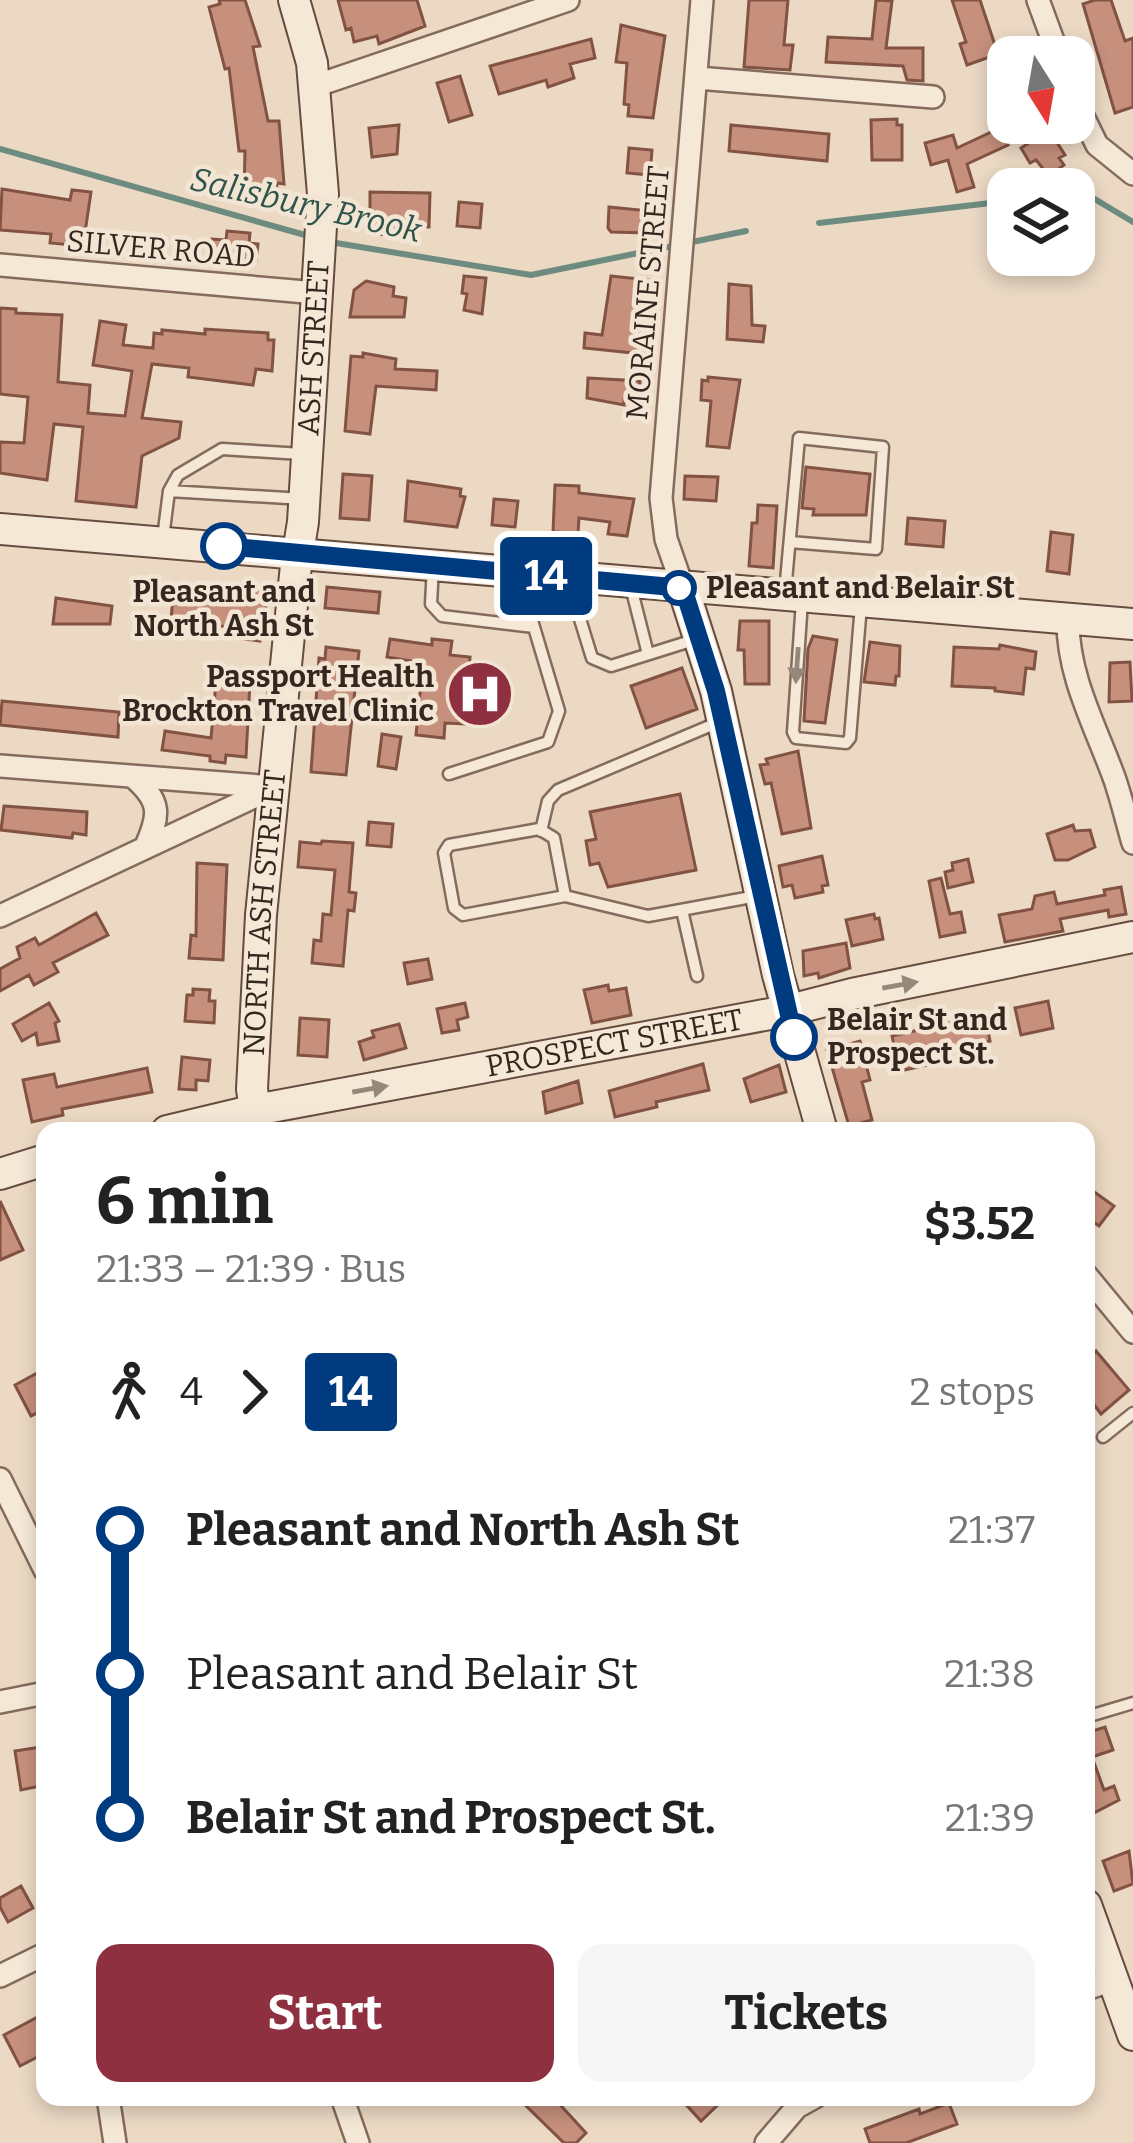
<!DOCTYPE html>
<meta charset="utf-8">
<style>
body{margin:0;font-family:Bitter,serif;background:#f6f6f6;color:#222;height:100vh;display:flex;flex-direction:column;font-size:45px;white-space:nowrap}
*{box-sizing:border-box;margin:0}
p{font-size:39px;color:#767676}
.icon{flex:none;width:66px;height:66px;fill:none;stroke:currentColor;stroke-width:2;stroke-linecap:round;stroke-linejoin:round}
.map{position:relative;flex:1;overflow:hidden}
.panel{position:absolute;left:36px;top:1122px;width:1059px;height:984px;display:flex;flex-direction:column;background:#fff;border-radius:24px;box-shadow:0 6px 18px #0003}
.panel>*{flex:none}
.badge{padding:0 24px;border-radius:9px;font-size:42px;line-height:78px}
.needle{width:78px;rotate:169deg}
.buttons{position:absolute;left:987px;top:36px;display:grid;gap:24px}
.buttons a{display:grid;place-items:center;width:108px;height:108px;border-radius:24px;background:#fff;box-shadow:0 6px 18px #0003;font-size:60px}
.map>.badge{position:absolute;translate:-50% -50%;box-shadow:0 0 0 6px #fff}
.legs{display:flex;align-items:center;gap:18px;height:132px;padding:0 60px;font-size:39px}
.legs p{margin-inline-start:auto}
.overview{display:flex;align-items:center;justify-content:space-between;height:204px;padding:0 60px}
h1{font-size:66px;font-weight:700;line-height:90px}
.primary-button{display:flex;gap:24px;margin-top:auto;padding:24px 60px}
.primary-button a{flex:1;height:138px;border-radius:24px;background:#8f3040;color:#fff;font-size:48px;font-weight:700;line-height:138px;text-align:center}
.primary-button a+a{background:#f6f6f6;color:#222}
ul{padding:0 60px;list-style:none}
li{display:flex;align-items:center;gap:42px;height:144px;font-size:45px}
li i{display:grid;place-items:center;width:18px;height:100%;margin:0 15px;background:currentColor}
li i::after{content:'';width:30px;height:30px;margin:-15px;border:9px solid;border-radius:50%;background:#fff}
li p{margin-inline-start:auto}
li:first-child i{background:linear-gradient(#0000 50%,currentColor 0)}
li:last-child i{background:linear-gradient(currentColor 50%,#0000 0)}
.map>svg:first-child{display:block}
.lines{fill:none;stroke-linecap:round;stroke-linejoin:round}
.stream{stroke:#6d8c7f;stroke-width:6}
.building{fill:#c6907d;stroke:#825243;stroke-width:3}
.lane-casing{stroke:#846b5c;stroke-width:15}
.street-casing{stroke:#846b5c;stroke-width:26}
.secondary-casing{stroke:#664c3f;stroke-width:34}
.lane{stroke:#f6e8d7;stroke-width:10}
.street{stroke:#f6e8d7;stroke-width:21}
.secondary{stroke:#f6e8d7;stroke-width:30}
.oneway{fill:#96877b}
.line-1-casing{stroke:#fff;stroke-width:27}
.line-1{stroke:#003b80;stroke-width:18}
.stop-1-dot{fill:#fff;stroke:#003b80;stroke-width:6}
.labels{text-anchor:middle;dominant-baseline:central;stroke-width:9;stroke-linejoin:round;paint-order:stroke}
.street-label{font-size:30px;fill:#35261f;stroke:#f3e5d3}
.stop-label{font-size:30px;font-weight:bold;fill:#35261f;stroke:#f3e5d3;text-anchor:start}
.poi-label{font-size:30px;font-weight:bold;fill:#35261f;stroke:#f3e5d3;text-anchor:end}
.water-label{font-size:33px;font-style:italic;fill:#2f544c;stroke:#f3e5d3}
</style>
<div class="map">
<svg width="1133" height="2143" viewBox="0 0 1133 2143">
<rect width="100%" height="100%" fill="#ebd9c4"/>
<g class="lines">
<path class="stream" d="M0,149L312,237
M1074,198H1093L1133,222
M819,223L1008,201
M330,242L531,275L746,231"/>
</g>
<path class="building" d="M219,0H245L260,46L253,47L268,121H279L284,184L277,183L276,195L244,194L245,151H239L229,68L225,69L209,7L220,4Z
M338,0H417L425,26L379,44L377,36L354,42L351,28L346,30Z
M749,0H788L784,45H793L790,70L744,67Z
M876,0L892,1L886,48H923V81L907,80L903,66L826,62L828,37L872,39Z
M952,0H980L998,54L967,65L960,44L966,42Z
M1095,0H1111L1125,41L1133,38V107L1115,113L1083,4Z
M621,25L665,36L653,118L628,116L629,105L624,104L627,63L616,62Z
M591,39L595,58L570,64L574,78L548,87L546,80L499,94L490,66Z
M460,76L472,115L449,122L437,83Z
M897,119V125H902V160H872L871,120Z
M399,125L397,154L372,157L369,128Z
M731,125L829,134L827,161L729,151Z
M1000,128L1008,145L967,164L974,187L957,192L948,160L931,165L925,143L953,135L957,148Z
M1049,130L1065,155L1059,158L1064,165L1049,176L1036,160L1030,163L1021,148Z
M629,148L652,150L650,175L627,173Z
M2,189L70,200L72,190L91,192L83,246L50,243L51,234L0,230Z
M370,192L430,193L429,227L395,226V235L370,234Z
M459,202L482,204L480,228L457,226Z
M609,207L650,211L648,233L611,232L608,228Z
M227,231L250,233L249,243L258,244L256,260L249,259V263L210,256L212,239L226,240Z
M464,276L486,278L482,314L464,310L467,294L462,293Z
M611,276L649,280L643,354L584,348L585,333L602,335Z
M366,281L394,287L393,296L406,298L404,317H350L354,290Z
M729,284L751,286L752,325L765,326L763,342L727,339Z
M0,308L16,309V313L62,315L58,382L90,385L88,413L125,416L132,371L93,365L100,321L126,325L123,345L153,348L154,333L162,334V330L205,334V329L268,333V340H274L272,371L256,369L253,385L188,377L189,368L152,364L142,418L181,422L179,438L142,456L136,507L76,501L83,427L54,424L47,480L0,473V442L24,443L28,397L0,394Z
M363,353L396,359L395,369L437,371L436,390L376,386L370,434L345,431L351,356L363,357Z
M708,377L740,380L729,448L707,446L711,401L701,400L702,380L708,381Z
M588,378L640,381L639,401L624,400V405L587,398Z
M806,467L870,474L866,515H813L814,509L802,508Z
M343,474L372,476L369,520L340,518Z
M685,476L718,477L716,501L684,499Z
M408,481L461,489L460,496L465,497L457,527L405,521Z
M555,485L579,486V493L634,499L627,536L608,534L610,522L579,518L578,533L553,532Z
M494,499L518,501L515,527L492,525Z
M758,505L777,506L773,568L749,566L752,523H757Z
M908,518L945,521L943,547L906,544Z
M1051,532L1073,535L1069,574L1047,571Z
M250,585L266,587V617L263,616L260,641L228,637L230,627L171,621L173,595L233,599L234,592L250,590Z
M327,587L380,592L378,613L325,608Z
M56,598L112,606L110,624H53Z
M740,621H769V684H745L744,650H738Z
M813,636L837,640L825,723L804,721L808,649Z
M390,639L432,645V639L452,641L450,655L470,657L469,670L500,673L496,720L466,717L465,724L445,723L444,738L416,735L423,663L387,657Z
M870,642L900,646L899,676H896L895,685L864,682Z
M1000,645L1036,652L1034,669L1026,668L1023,694L995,691V688L952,686L954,647L999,649Z
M326,647L359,651L346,775L311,772L319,658L325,659Z
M1130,662L1132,701L1109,702L1110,663Z
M682,668L697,709L646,728L631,686Z
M217,671L234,673V681L250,682L246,757L226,755L225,763L210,761V756L162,750L165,731L211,738Z
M2,701L119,712L118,737L0,725Z
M382,734L401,737L396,769L378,766Z
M798,751L811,828L782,834L771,783L765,784L760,765L768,764L766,759Z
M680,794L696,870L608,887L599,863L590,865L586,841L596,839L590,812Z
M4,806L87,812L86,835L73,833L72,838L1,830Z
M369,822L393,824L391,847L367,845Z
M1073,825L1075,831L1090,830L1095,847L1068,860H1055L1047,834Z
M322,841L353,843L349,892L356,893L354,911L348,910L343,966L312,963L314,940L321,941L323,914L331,915L335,870L298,867L300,842L321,844Z
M822,856L828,885L822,886L823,892L795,898L792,885L783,887L779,866Z
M968,859L973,882L948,888L945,872L953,870L952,863Z
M197,863L227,865L223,960L189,958L191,935L196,936Z
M941,878L950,914L961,912L965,932L940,937L929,881Z
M1121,887L1126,914L1109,917L1108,910L1060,919L1063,931L1005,942L999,915L1032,909L1035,896L1054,892L1057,904L1105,895L1104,890Z
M96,913L108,935L53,963L58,972L34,985L29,975L0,991V969L20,958L17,947L35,938L39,945Z
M874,914L875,919L879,918L883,939L852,946L846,920Z
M846,943L850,968L819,978L818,973L804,976L803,951Z
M428,959L432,979L408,984L404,963Z
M608,985L609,991L626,988L631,1015L592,1023L584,990Z
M193,989L210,990L209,1001H215L214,1023L185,1021L187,995H193Z
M1048,1001L1053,1028L1021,1035L1015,1008Z
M49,1003L59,1021L55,1023L59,1041L38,1045L36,1033L22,1041L13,1024Z
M465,1003L468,1017L457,1020L459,1030L442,1033L437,1009Z
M985,1015L990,1041L930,1055L932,1064L900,1071L892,1036Z
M300,1018L329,1020L327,1057L298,1055Z
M399,1024L406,1048L364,1060L359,1042L374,1037L372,1031Z
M860,1041L870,1080L862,1082L872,1120L849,1126L827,1050Z
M182,1057L210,1060L208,1081L196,1080V1090L179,1089Z
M703,1064L709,1090L656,1102L657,1107L615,1117L609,1091Z
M779,1065L786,1092L751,1102L744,1079Z
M147,1068L152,1092L62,1109L63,1115L32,1122L23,1080L54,1074L57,1087Z
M578,1081L582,1103L546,1113L543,1092Z
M1086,1186L1114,1206L1099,1226L1086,1217Z
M0,1201L23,1250L0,1260Z
M1096,1351L1129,1390L1101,1414L1095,1406L1086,1414V1360Z
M39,1372L45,1383V1409L31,1416L15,1385Z
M1105,1727L1113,1750L1092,1757L1104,1790L1114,1786L1119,1800L1086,1817V1733Z
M41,1747L45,1785L21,1790L15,1751Z
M1129,1851L1133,1884L1114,1891L1103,1861Z
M21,1886L33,1908L8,1922L0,1907V1898Z
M45,2013V2053L20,2066L4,2035Z
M517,2097H553L586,2133L576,2143H564Z
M679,2097H726L701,2121Z
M949,2103L957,2124L906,2143H870L865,2129L919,2109L920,2114Z"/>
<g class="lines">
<defs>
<path id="lane" d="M169,491L304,499
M163,538L169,491L178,475L222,449L302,454
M433,566L431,604L442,616L534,627
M568,580L592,658L611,666L697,639
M631,587L648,654
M785,592L799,438L883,447L876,549L790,542
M802,601L793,732L796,738L846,743L850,738L861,605
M449,774L548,742L559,711L519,577
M541,831L548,801L558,790L719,722
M565,896L554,838L539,829L449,845L444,853L454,908L463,915L565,896L648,916L757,896
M682,910L697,976
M1103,1437L1133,1413
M1086,1717L1133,1703"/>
<path id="street" d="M1038,0L1059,57
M697,78L933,97
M315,86L568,0
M1074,98L1097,145L1133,174
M0,265L317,293
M683,588L666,539L661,498L702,0
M1068,619C1067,676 1096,727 1115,780C1122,801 1127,822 1133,843
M0,766L274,787
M132,776C162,801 160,815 145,848
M0,916L275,787
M1086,1275L1133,1332
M0,1479L45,1570
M0,1702L45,1693
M0,1976L45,1954
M1086,1989L1113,1980
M108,2097L115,2143
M342,2097L358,2143
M766,2143L797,2107L815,2097"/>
<g id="secondary">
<path d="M0,529L1133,624"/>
<path d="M683,588L716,691L778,975L822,1131"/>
<path id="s1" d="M255,1110L252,1089L261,915L296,565L303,522L323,194L312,63L294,0"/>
<path id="s2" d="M167,1131L255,1110L786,1011L852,994L1133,937"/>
<path d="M0,1174L45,1160"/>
<path d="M1086,1905L1133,2035"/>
</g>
</defs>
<use href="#lane" class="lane-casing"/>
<use href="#street" class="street-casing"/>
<use href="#secondary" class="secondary-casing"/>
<use href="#lane" class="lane"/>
<use href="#street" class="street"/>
<use href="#secondary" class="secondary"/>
</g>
<defs><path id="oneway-solid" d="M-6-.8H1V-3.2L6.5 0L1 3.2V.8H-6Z" transform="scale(3)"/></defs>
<g class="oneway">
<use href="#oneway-solid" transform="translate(797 665) rotate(94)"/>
<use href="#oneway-solid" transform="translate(900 985) rotate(-10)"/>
<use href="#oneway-solid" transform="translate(370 1089) rotate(-10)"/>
</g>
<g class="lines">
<defs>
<path id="line-1" d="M224,546L683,588L716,691L794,1037"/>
</defs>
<use href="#line-1" class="line-1-casing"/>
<use href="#line-1" class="line-1"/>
</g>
<defs>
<symbol id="hospital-disc" viewBox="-11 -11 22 22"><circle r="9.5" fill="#8f3040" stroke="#f3e5d3"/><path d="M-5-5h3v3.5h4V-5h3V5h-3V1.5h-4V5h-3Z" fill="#fff"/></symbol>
</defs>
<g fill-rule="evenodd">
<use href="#hospital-disc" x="442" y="656" width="76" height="76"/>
</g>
<g class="stop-1-dot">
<circle cx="224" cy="546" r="21"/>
<circle cx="679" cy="588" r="15"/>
<circle cx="794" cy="1037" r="21"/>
</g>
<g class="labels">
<g class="street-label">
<text transform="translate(161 249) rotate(5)">SILVER ROAD</text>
<text transform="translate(648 293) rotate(-85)">MORAINE STREET</text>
<text stroke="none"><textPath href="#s1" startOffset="765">ASH STREET</textPath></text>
<text stroke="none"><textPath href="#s1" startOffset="198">NORTH ASH STREET</textPath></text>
<text stroke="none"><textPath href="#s2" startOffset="456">PROSPECT STREET</textPath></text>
</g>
<g class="stop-label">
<text x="706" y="588">Pleasant and Belair St</text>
<text x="224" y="592" text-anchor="middle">Pleasant and<tspan x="224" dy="34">North Ash St</tspan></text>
<text x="827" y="1020">Belair St and<tspan x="827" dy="34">Prospect St.</tspan></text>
</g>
<g class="poi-label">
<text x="434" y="677">Passport Health<tspan x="434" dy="34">Brockton Travel Clinic</tspan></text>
</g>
<g class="water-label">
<text transform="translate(306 205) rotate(13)">Salisbury Brook</text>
</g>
</g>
</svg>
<div class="buttons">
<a><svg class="needle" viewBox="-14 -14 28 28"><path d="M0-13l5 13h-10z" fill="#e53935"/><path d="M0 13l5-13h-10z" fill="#767676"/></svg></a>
<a><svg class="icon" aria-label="layers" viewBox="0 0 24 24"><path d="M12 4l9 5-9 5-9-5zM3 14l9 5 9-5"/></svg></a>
</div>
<b class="badge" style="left:546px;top:576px;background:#003b80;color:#fff">14</b>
<section class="panel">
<div class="overview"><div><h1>6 min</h1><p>21:33 – 21:39 · Bus</p></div><b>$3.52</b></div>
<div class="legs"><svg class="icon" aria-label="walk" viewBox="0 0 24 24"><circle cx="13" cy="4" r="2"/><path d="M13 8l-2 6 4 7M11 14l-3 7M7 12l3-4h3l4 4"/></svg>4<svg class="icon" aria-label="forward" viewBox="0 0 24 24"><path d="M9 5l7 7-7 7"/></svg><b class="badge" style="background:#003b80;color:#fff">14</b><p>2 stops</p></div>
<ul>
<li><i style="color:#003b80"></i><b>Pleasant and North Ash St</b><p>21:37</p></li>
<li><i style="color:#003b80"></i><span>Pleasant and Belair St</span><p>21:38</p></li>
<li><i style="color:#003b80"></i><b>Belair St and Prospect St.</b><p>21:39</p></li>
</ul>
<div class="primary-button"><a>Start</a><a>Tickets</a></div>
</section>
</div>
